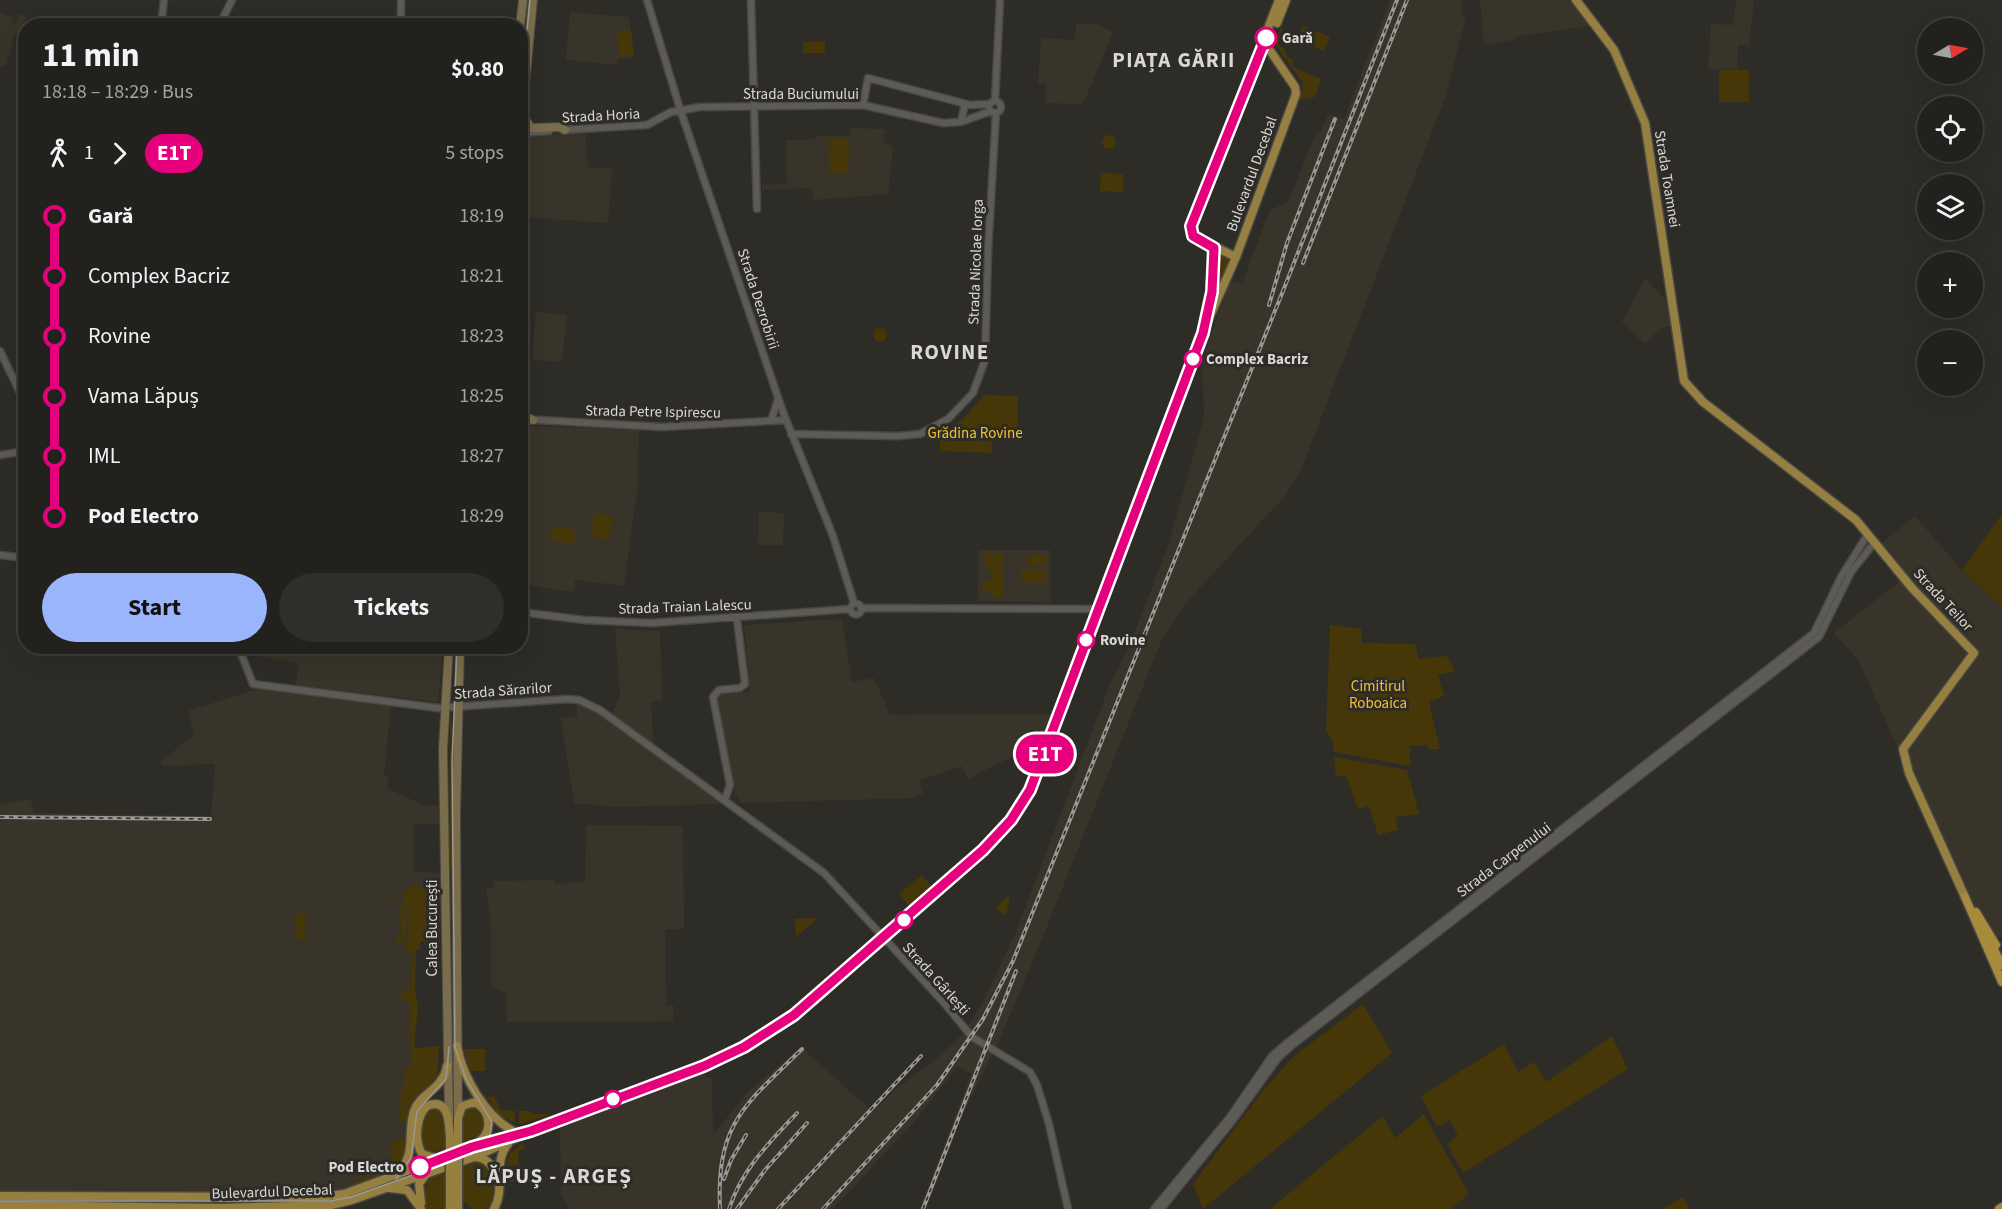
<!DOCTYPE html>
<meta charset="utf-8">
<style>
body{margin:0;font-family:"Source Sans 3",sans-serif;background:#2e2e2a;color:#f1f3f6;height:100vh;display:flex;flex-direction:column;font-size:22px;white-space:nowrap}
*{box-sizing:border-box;margin:0}
p{font-size:20px;color:#a2a3a4}
.icon{flex:none;width:33px;height:33px;fill:none;stroke:currentColor;stroke-width:2;stroke-linecap:round;stroke-linejoin:round}
.map{position:relative;flex:1;overflow:hidden}
.side{position:absolute;left:18px;top:18px;width:510px;height:636px;display:flex;flex-direction:column;background:#22211d;border-radius:24px;box-shadow:0 6px 24px #0002,0 0 0 2px #3f3e3b}
.side>*{flex:none}
.badge{padding:0 12px;border-radius:20px;font-size:21px;line-height:39px}
.needle{width:39px;rotate:80deg}
.buttons{position:absolute;left:1917px;top:18px;display:grid;gap:12px}
.buttons a{display:grid;place-items:center;width:66px;height:66px;border-radius:50%;background:#22211d;box-shadow:0 6px 24px #0002,0 0 0 2px #3f3e3b;font-size:30px}
.map>.badge{position:absolute;translate:-50% -50%;box-shadow:0 0 0 3px #fff}
.legs{display:flex;align-items:center;gap:9px;height:66px;padding:0 24px;font-size:20px}
.legs p{margin-inline-start:auto}
.head{display:flex;align-items:center;justify-content:space-between;height:102px;padding:0 24px}
h1{font-size:33px;font-weight:700;line-height:45px}
.primary-button{display:flex;gap:12px;margin-top:auto;padding:12px 24px}
.primary-button a{flex:1;height:69px;border-radius:36px;background:#9bb5fd;color:#111;font-size:24px;font-weight:700;line-height:69px;text-align:center}
.primary-button a+a{background:#2e2e2a;color:#f1f3f6}
ul{padding:0 24px;list-style:none}
li{display:flex;align-items:center;gap:21px;height:60px;font-size:22px}
li i{display:grid;place-items:center;width:9px;height:100%;margin:0 8px;background:currentColor}
li i::after{content:'';width:15px;height:15px;margin:-8px;border:4px solid;border-radius:50%;background:#22211d}
li p{margin-inline-start:auto}
li:first-child i{background:linear-gradient(#0000 50%,currentColor 0)}
li:last-child i{background:linear-gradient(currentColor 50%,#0000 0)}
.map>svg:first-child{display:block}
.built{fill:#393429}
.green{fill:#463709}
.lines{fill:none;stroke-linecap:round;stroke-linejoin:round}
.tertiary-casing{stroke:#494743;stroke-width:9}
.secondary-casing{stroke:#494743;stroke-width:10}
.primary-casing{stroke:#494743;stroke-width:11}
.trunk-casing{stroke:#494743;stroke-width:11}
.tertiary{stroke:#5d5b55;stroke-width:6}
.secondary{stroke:#796d4b;stroke-width:8}
.primary{stroke:#957f41;stroke-width:8}
.trunk{stroke:#a88b3a;stroke-width:8}
.tram{stroke:#9a9894;stroke-width:1.5}
.rail-casing{stroke:#9a9894;stroke-width:4}
.rail{stroke:#2e2c27;stroke-width:1.5;stroke-dasharray:4.5;stroke-linecap:butt}
.primary-bridge-casing{stroke:#494743;stroke-width:11;stroke-linecap:butt}
.primary-bridge{stroke:#957f41;stroke-width:8}
.line-1-casing{stroke:#fff;stroke-width:14}
.line-1{stroke:#e6007e;stroke-width:9}
.stop-1-dot{fill:#fff;stroke:#e6007e;stroke-width:3}
.labels{text-anchor:middle;dominant-baseline:central;stroke-width:6;stroke-linejoin:round;paint-order:stroke}
.stop-label{font-size:15px;font-weight:bold;fill:#dad8d5;stroke:#2e2c27;text-anchor:start}
.street-label{font-size:15px;fill:#dad8d5;stroke:#2e2c27}
.park-label{font-size:15px;fill:#f2c131;stroke:#2e2c27}
.district-label{font-size:21px;font-weight:bold;letter-spacing:1.5px;fill:#dad8d5;stroke:#2e2c27}
</style>
<div class="map">
<svg width="2002" height="1209" viewBox="0 0 2002 1209">
<rect width="100%" height="100%" fill="#2e2c27"/>
<path class="built" d="M1390,0H1461L1462,17H1466L1445,98L1301,470L1285,496L1184,605L1162,639L1042,939L1000,1039L965,1109L925,1209H920L971,1074L958,1066L915,1121L833,1209H569L561,1194L560,1128L700,1074L712,1078L713,1135L748,1092L801,1047L873,1112L896,1089L936,1059L963,1034L982,1003L1014,937L1110,684L1128,649L1168,546L1204,417L1202,360L1230,282L1242,283L1270,210L1288,202L1317,131L1321,132L1328,114L1344,119Z
M1480,0H1571L1591,26L1518,36L1513,40L1484,45Z
M1736,0H1754L1749,45H1738L1737,69H1708L1711,24L1733,25Z
M570,12L629,17L634,58L617,59V65L566,60Z
M0,13L13,17L12,23L16,24L19,14L26,16L22,34H15L6,66H0Z
M1076,23L1097,24L1113,32L1084,102L1080,104L1045,103L1046,84L1038,83L1041,38L1075,40Z
M851,128L885,129L883,142L893,146L888,194L813,200L812,188L762,190V185L787,184L786,140L816,139V136H849Z
M585,132L588,167L612,169L608,223L521,217L527,137Z
M1645,278L1667,301L1670,326L1659,329L1645,344L1622,322Z
M536,312L567,315L562,362L532,360Z
M529,426L639,430L637,491L624,586L575,580L574,592L521,584L520,440H527Z
M759,512L784,513L783,545H758Z
M1915,516L1962,570L2002,607V936L1987,943L1858,660L1834,633L1901,580L1877,547Z
M978,550H1050V602L978,601Z
M842,619L852,682L874,678L890,715L1052,714L1044,740L968,779L962,766L919,780L923,794L913,798L741,803L735,793L717,703L718,694L750,692L744,625Z
M615,629L660,631L662,700L651,702L654,752L719,798V804L618,807L574,803L561,718L577,716V704L594,709L610,720L620,696Z
M245,647H443L438,702L296,685L299,663L248,655Z
M257,689L391,705L384,775L388,776L387,788L423,805H439L440,824H414V872L440,873V941L414,942L412,1142L397,1175L345,1193L346,1209H0V804L30,799L35,813L211,816L215,764L162,766L160,762L194,735L188,711Z
M586,825L683,826L684,929L665,930L666,1006H674L673,1021L509,1022L506,1019V994L491,985V927L486,888H493V881L555,880V884L585,882Z"/>
<path class="green" d="M527,0H529L521,91Z
M1284,21L1278,45L1284,48L1287,56L1293,60L1292,65L1295,68L1321,79L1315,97L1301,100L1303,83L1276,46L1275,41Z
M1303,26L1330,37L1324,51L1297,40Z
M631,30L634,55L620,57L617,32Z
M803,42H825V53H803Z
M1719,70H1749V102H1719Z
M1102 142a7 7 0 1 1 14 0a7 7 0 1 1-14 0Z
M830,138L849,139L848,173L829,172Z
M1101,173L1123,174V192L1100,191Z
M1221,253L1232,258L1220,287L1217,285Z
M873 335a7 7 0 1 1 14 0a7 7 0 1 1-14 0Z
M984,395L1018,396V428H993L992,453L940,451V436L964,418Z
M595,513L613,516L609,540L591,537Z
M2002,514V607L1962,570Z
M556,526L575,530L574,544L551,540L552,529Z
M986,553H1004V562L1002,563L1004,597H991L990,592H983V581L991,580V570H986Z
M1028,555H1047V565H1028Z
M1021,569H1046V583L1021,582Z
M1330,625L1361,629L1362,643L1415,644L1419,659L1447,656L1455,671L1438,675L1444,696L1429,702L1440,749H1429L1428,745L1410,746V766L1334,752L1332,739L1326,731Z
M450,722H452V870H449Z
M1334,757L1407,770L1419,814L1395,817L1398,830L1378,835L1369,806L1358,809L1347,777L1336,776Z
M922,875L932,887L909,906L899,894Z
M410,885L437,890V940L420,941V949L416,950L415,992L418,1007L414,1048L439,1046L437,1080L409,1110V1119L400,1121L401,1087L405,1083L404,1068H411L410,1002L401,1001L402,994L410,988L413,954L405,948C411,930 410,912 402,896Z
M391,895L405,909V938L400,946L397,944V936L401,935L400,905L390,897Z
M1007,897L1010,898L1006,915L995,908Z
M296,913H306V940H296Z
M814,918L817,919L796,937L795,919Z
M450,953H453V1018H450Z
M1363,1004L1392,1053L1203,1209L1193,1184L1264,1089L1294,1056Z
M1612,1036L1628,1069L1463,1173L1447,1144L1458,1136L1450,1120L1437,1127L1421,1096L1504,1044L1518,1072L1534,1062L1546,1082Z
M464,1049H485V1071H470Z
M494,1096L501,1110L515,1111V1123L499,1115L487,1097Z
M477,1106L486,1118L485,1132L463,1143V1118L466,1108Z
M435,1107L440,1109L444,1118L445,1149C435,1153 424,1154 420,1142C421,1129 420,1111 435,1107Z
M519,1111H531L532,1114H551L519,1125Z
M1424,1114L1469,1194L1451,1209H1270L1383,1116L1395,1138Z
M399,1138L405,1139C416,1167 373,1177 355,1184L354,1182L392,1162V1143Z
M523,1143L525,1148L518,1153L519,1165L506,1166L510,1153Z
M474,1161L490,1165C493,1179 499,1200 484,1209H473L463,1201V1166Z
M519,1167L520,1181L505,1183L506,1168Z
M446,1171V1209H427L423,1197L429,1179Z
M1683,1197L1690,1209H1663Z"/>
<g class="lines">
<defs>
<path id="tertiary" d="M647,0L680,109L783,412L833,536L854,603
M751,0L757,209
M161,26L164,0
M219,26L232,0
M401,26V0
M995,101L1000,0
M989 107a6 6 0 1 1 12 0a6 6 0 1 1-12 0Z
M863,105L868,78L970,105L990,104
M961,122L965,104
M563,130L647,125L671,112L700,107L863,105L943,123L961,122L991,111
M520,133L549,131
M0,351L26,405
M520,419L662,427L786,420
M771,421L778,399
M791,434L898,436L920,434L948,419L973,393L985,360L988,251L996,113
M0,455L26,451
M0,555L26,558
M850.5 609a5.5 5.5 0 1 1 11 0a5.5 5.5 0 1 1-11 0Z
M861,608L1098,609
M520,612L584,620L651,623L850,609
M238,646L253,684L438,708L567,699L579,700L600,710L824,873L945,1004L972,1037L1030,1072L1037,1085L1049,1124L1068,1209
M725,799L730,785L713,697L719,690L740,688L745,684L737,619
M1154,1209L1230,1117L1272,1056L1287,1043L1814,633L1841,577L1868,534
M1161,1209L1233,1120L1278,1058L1290,1047L1819,637L1851,572L1875,542"/>
<path id="secondary" d="M520,26L523,0
M523,116L531,128L560,127L565,130
M520,139L533,0
M520,415L533,420
M449,646L443,749L449,1118
M458,1113L456,816L460,646"/>
<path id="primary" d="M1576,0L1614,50L1645,123L1684,381L1703,402L1856,520L1912,588L1974,653L1903,749L1909,773L1965,897
M1277,23L1286,0
M1236,257L1193,236L1191,227L1279,0
M1207,313L1212,292L1214,248
M457,1046C463,1079 487,1119 517,1133
M458,1138V1118L462,1106L475,1102C492,1112 493,1133 477,1143
M475,1157C488,1158 494,1166 496,1179
M438,1159L422,1154C414,1141 416,1116 427,1106C449,1097 449,1123 450,1138
M397,1175C418,1151 406,1137 414,1111C420,1093 443,1090 447,1066
M450,1177V1209
M458,1177V1209
M390,1188L407,1190L421,1209
M0,1196L321,1197L344,1194L472,1147L531,1131L704,1066L766,1033L807,1004L983,850L1020,807L1045,753L1133,514L1203,332L1236,257L1296,94L1295,87L1271,52
M421,1203L419,1184L426,1174
M0,1205L221,1208L331,1205L352,1200L474,1157L525,1134
M494,1209C506,1188 492,1163 508,1144"/>
<path id="trunk" d="M1965,897L2002,982
M1976,912L1996,945
M1990,942L2002,965
M1999,1209L2002,1207"/>
</defs>
<use href="#tertiary" class="tertiary-casing"/>
<use href="#secondary" class="secondary-casing"/>
<use href="#primary" class="primary-casing"/>
<use href="#trunk" class="trunk-casing"/>
<use href="#tertiary" class="tertiary"/>
<use href="#secondary" class="secondary"/>
<use href="#primary" class="primary"/>
<use href="#trunk" class="trunk"/>
<path class="tram" d="M520,102L530,0
M396,1179L411,1158L417,1111L446,1079L449,1047
M0,1201H330L351,1197L480,1151L489,1142L492,1122L466,1079L455,1047L452,761L457,646"/>
<defs>
<path id="rail" d="M1303,263L1407,0
M1269,305L1287,243L1335,119
M0,817L210,819
M724,1179L731,1160L746,1135
M720,1209C716,1123 745,1105 802,1049
M729,1209C742,1169 769,1143 797,1113
M737,1209L765,1170L807,1123
M778,1209L921,1056
M823,1209L937,1085L983,1019L1013,961L1283,291L1397,0
M923,1209L1016,971"/>
</defs>
<use href="#rail" class="rail-casing"/>
<use href="#rail" class="rail"/>
<defs>
<path id="primary-bridge" d="M450,1138V1177
M458,1177V1138"/>
</defs>
<use href="#primary-bridge" class="primary-bridge-casing"/>
<use href="#primary-bridge" class="primary-bridge"/>
</g>
<g class="lines">
<defs>
<path id="line-1" d="M420,1167L472,1147L531,1131L704,1066L744,1047L794,1015L983,850L1011,820L1030,790L1203,333L1212,292L1214,248L1193,236L1191,226L1266,38"/>
</defs>
<use href="#line-1" class="line-1-casing"/>
<use href="#line-1" class="line-1"/>
</g>
<g class="stop-1-dot">
<circle cx="1266" cy="38" r="10"/>
<circle cx="1193" cy="359" r="8"/>
<circle cx="1086" cy="640" r="8"/>
<circle cx="904" cy="920" r="8"/>
<circle cx="613" cy="1099" r="8"/>
<circle cx="420" cy="1167" r="10"/>
</g>
<g class="labels">
<g class="stop-label">
<text x="1282" y="38">Gară</text>
<text x="1206" y="359">Complex Bacriz</text>
<text x="1100" y="640">Rovine</text>
<text x="404" y="1167" text-anchor="end">Pod Electro</text>
</g>
<g class="street-label">
<text x="801" y="94">Strada Buciumului</text>
<text transform="translate(601 116) rotate(-3)">Strada Horia</text>
<text transform="translate(1252 174) rotate(-70)">Bulevardul Decebal</text>
<text transform="translate(1667 179) rotate(81)">Strada Toamnei</text>
<text transform="translate(976 262) rotate(-88)">Strada Nicolae Iorga</text>
<text transform="translate(758 299) rotate(72)">Strada Dezrobirii</text>
<text transform="translate(653 412) rotate(1)">Strada Petre Ispirescu</text>
<text transform="translate(1943 600) rotate(47)">Strada Teilor</text>
<text transform="translate(685 607) rotate(-2)">Strada Traian Lalescu</text>
<text transform="translate(503 691) rotate(-4)">Strada Sărarilor</text>
<text transform="translate(1504 860) rotate(-37)">Strada Carpenului</text>
<text transform="translate(432 928) rotate(-90)">Calea București</text>
<text transform="translate(936 979) rotate(48)">Strada Gârlești</text>
<text transform="translate(272 1192) rotate(-2)">Bulevardul Decebal</text>
</g>
<g class="park-label">
<text x="975" y="433">Grădina Rovine</text>
<text x="1378" y="686">Cimitirul<tspan x="1378" dy="17">Roboaica</tspan></text>
</g>
<g class="district-label">
<text x="1174" y="60">PIAȚA GĂRII</text>
<text x="950" y="352">ROVINE</text>
<text x="554" y="1176">LĂPUȘ - ARGEȘ</text>
</g>
</g>
</svg>
<div class="buttons">
<a><svg class="needle" viewBox="-14 -14 28 28"><path d="M0-13l5 13h-10z" fill="#e53935"/><path d="M0 13l5-13h-10z" fill="#a2a3a4"/></svg></a>
<a><svg class="icon" aria-label="locate" viewBox="0 0 24 24"><circle cx="12" cy="12" r="6"/><path d="M12 2v4M12 18v4M2 12h4M18 12h4"/></svg></a>
<a><svg class="icon" aria-label="layers" viewBox="0 0 24 24"><path d="M12 4l9 5-9 5-9-5zM3 14l9 5 9-5"/></svg></a>
<a>+</a>
<a>−</a>
</div>
<b class="badge" style="left:1045px;top:754px;background:#e6007e;color:#fff">E1T</b>
<section class="side">
<div class="head"><div><h1>11 min</h1><p>18:18 – 18:29 · Bus</p></div><b>$0.80</b></div>
<div class="legs"><svg class="icon" aria-label="walk" viewBox="0 0 24 24"><circle cx="13" cy="4" r="2"/><path d="M13 8l-2 6 4 7M11 14l-3 7M7 12l3-4h3l4 4"/></svg>1<svg class="icon" aria-label="forward" viewBox="0 0 24 24"><path d="M9 5l7 7-7 7"/></svg><b class="badge" style="background:#e6007e;color:#fff">E1T</b><p>5 stops</p></div>
<ul>
<li><i style="color:#e6007e"></i><b>Gară</b><p>18:19</p></li>
<li><i style="color:#e6007e"></i><span>Complex Bacriz</span><p>18:21</p></li>
<li><i style="color:#e6007e"></i><span>Rovine</span><p>18:23</p></li>
<li><i style="color:#e6007e"></i><span>Vama Lăpuș</span><p>18:25</p></li>
<li><i style="color:#e6007e"></i><span>IML</span><p>18:27</p></li>
<li><i style="color:#e6007e"></i><b>Pod Electro</b><p>18:29</p></li>
</ul>
<div class="primary-button"><a>Start</a><a>Tickets</a></div>
</section>
</div>
